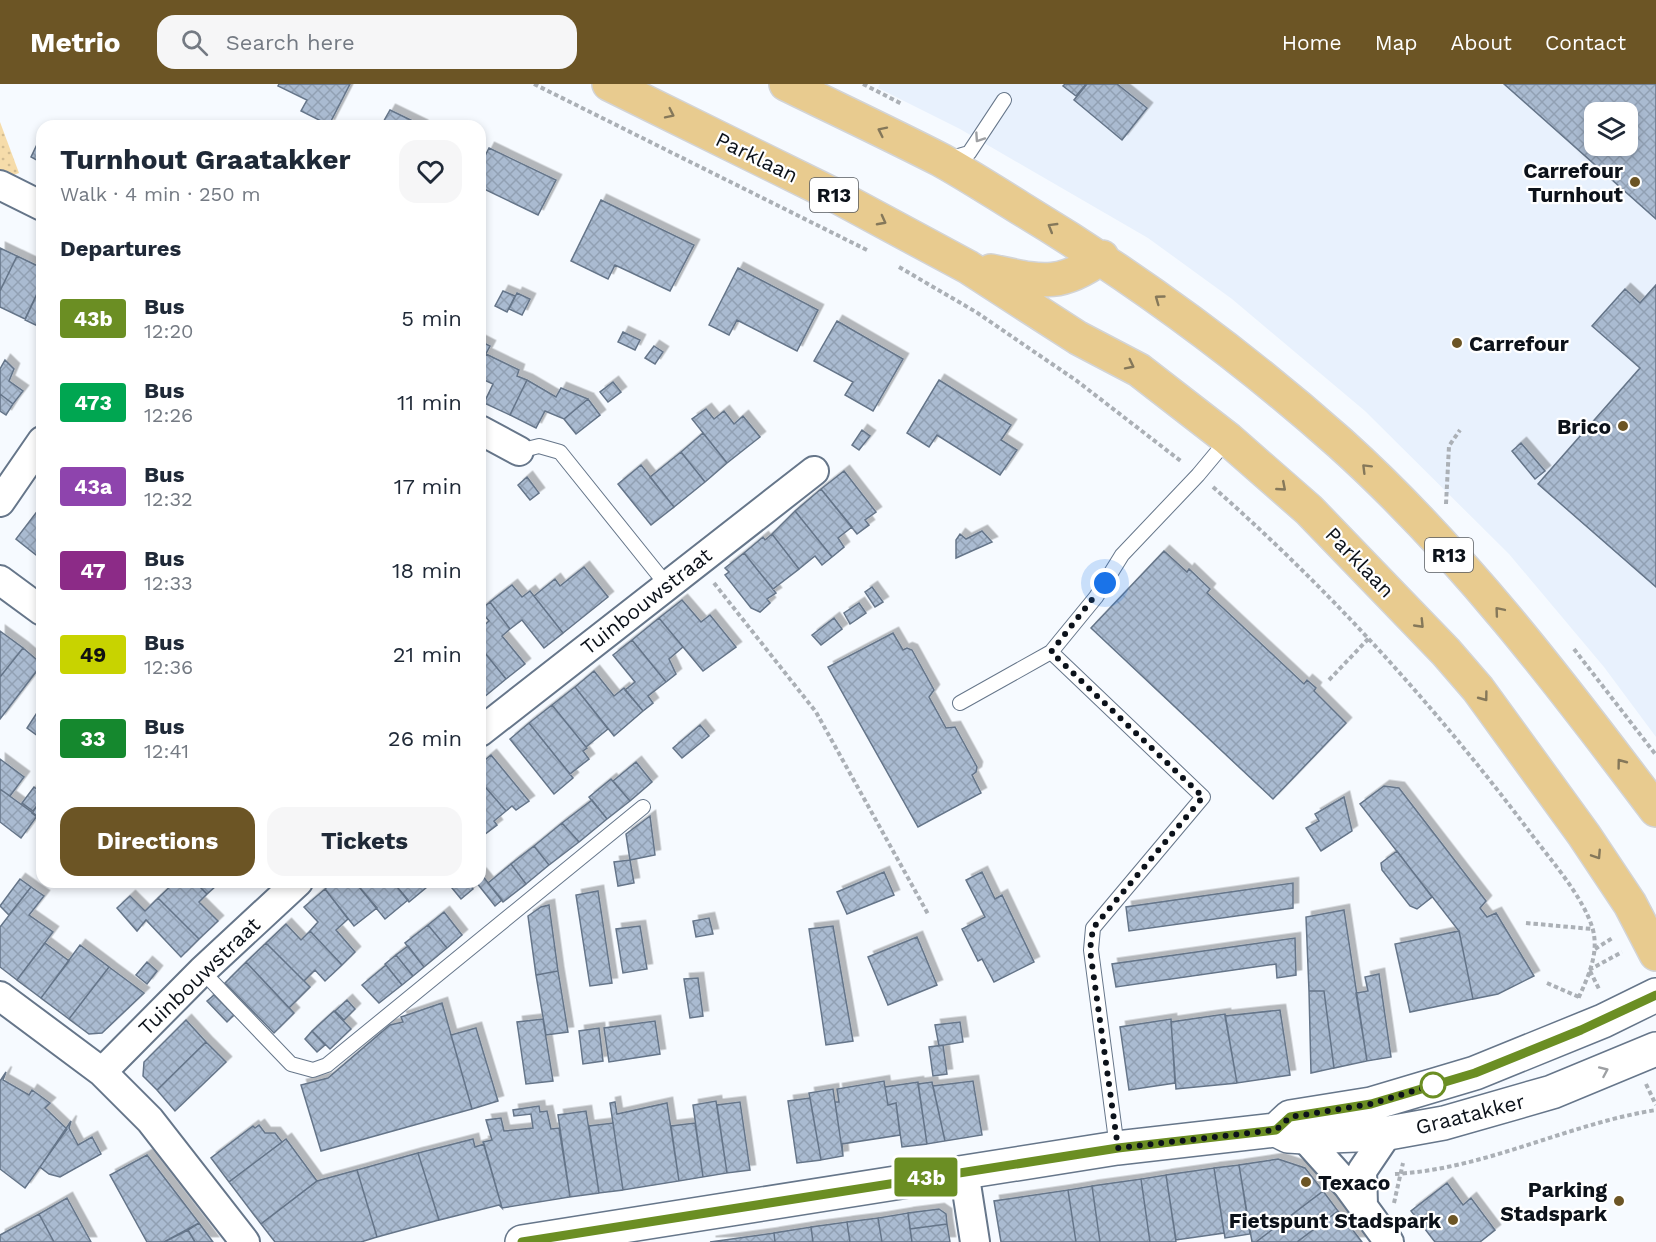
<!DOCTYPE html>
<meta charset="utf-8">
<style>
body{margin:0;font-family:"Work Sans",sans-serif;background:#f6f6f7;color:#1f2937;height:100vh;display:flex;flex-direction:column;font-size:22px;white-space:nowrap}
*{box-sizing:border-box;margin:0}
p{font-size:20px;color:#747a83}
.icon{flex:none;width:33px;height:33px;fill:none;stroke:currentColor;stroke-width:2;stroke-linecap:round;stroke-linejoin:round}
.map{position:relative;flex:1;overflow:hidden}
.sheet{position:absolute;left:36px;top:36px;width:450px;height:768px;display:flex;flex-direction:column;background:#fff;border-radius:18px;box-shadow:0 3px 9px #0003}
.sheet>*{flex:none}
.badge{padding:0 12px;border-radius:4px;font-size:21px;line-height:39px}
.buttons{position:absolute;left:1584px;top:18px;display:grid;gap:12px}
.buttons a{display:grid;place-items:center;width:54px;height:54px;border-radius:12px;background:#fff;box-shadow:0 3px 9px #0003;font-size:30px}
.you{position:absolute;width:30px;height:30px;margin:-15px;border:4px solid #fff;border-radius:50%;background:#1a73e8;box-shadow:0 0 0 9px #1a73e833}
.map>.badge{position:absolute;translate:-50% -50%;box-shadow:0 0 0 3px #fff}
h2{padding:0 24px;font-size:22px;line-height:54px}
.round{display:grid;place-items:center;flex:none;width:63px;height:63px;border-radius:18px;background:#f6f6f7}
.head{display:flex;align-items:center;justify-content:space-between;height:102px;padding:0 24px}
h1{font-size:28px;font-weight:700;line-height:45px}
.cta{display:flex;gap:12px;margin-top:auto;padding:12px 24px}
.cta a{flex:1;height:69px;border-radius:18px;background:#6c5525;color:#fff;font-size:24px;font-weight:700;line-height:69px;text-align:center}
.cta a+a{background:#f6f6f7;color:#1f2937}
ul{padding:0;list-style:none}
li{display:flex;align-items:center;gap:18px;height:84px;padding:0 24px}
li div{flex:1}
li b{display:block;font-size:22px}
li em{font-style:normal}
li .badge{min-width:66px;font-weight:700;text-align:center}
header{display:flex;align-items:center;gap:36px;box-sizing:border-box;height:84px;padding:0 30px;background:#6c5525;color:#fff}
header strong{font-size:28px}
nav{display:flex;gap:33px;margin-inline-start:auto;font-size:21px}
.search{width:420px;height:54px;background:#f6f6f7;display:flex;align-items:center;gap:15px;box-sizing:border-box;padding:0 21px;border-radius:18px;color:#747a83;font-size:22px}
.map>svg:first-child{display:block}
.built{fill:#e8f1fd;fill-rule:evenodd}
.park{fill:url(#park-dots)}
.building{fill:url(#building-cross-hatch);stroke:#657589;stroke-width:1.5;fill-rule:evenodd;filter:url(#shadow)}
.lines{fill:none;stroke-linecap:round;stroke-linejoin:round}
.service-casing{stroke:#66768a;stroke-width:16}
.minor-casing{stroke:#66768a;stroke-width:32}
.tertiary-casing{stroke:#66768a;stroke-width:36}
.primary-casing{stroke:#d3d4d6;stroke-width:36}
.path{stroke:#abb0b6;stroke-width:4;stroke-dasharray:4.5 3;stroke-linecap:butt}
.service{stroke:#fff;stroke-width:14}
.minor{stroke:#fff;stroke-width:28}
.tertiary{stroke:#fff;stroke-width:33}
.primary{stroke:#e8cb8f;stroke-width:33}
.oneway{stroke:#85785a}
.oneway2{stroke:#9ea0a3}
.line-casing{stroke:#fff;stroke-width:14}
.line{stroke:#6b8e23;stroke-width:9}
.walk{stroke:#0c121a;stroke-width:6;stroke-dasharray:0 10.8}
.poi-dot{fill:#6c5525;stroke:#fff;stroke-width:2}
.stop-dot{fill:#fff;stroke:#6b8e23;stroke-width:3}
.labels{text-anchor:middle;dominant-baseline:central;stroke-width:4.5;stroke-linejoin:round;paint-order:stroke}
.shield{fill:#fff;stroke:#55595f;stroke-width:1.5}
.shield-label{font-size:20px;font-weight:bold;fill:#0c121a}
.street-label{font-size:21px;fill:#0c121a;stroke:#fff}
.poi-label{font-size:21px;font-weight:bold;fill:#0c121a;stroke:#fff;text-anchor:end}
</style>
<header>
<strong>Metrio</strong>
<div class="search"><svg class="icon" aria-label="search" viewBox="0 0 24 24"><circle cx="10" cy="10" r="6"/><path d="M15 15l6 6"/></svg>Search here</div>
<nav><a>Home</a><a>Map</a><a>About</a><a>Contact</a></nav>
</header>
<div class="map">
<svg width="1656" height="1158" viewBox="0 0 1656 1158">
<defs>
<pattern id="park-dots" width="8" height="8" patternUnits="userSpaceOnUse" patternTransform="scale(1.5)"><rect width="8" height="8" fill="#f6dcaa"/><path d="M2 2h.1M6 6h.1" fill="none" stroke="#d2bc92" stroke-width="1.8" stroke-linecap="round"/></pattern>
<pattern id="building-cross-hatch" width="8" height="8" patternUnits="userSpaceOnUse" patternTransform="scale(1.5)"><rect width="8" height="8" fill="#aabbd1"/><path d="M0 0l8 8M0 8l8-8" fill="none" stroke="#91a0b3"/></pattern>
<filter id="shadow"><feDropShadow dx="5.5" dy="-5.5" stdDeviation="0" flood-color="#0004"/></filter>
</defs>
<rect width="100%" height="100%" fill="#f6faff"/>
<path class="built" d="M880,0H1656V653L1604,583L1509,470L1365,327L1232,215L1148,154L960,45L878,4ZM1594,28H1628V62H1594Z"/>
<path class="park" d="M0,38L19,89L0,96Z"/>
<path class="building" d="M279,0H350L329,41L301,27L307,16L278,2Z
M1065,0H1086L1076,12L1063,2Z
M1087,0H1117L1147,24L1122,56L1074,16Z
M1504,0H1656V135ZM1594,28H1628V62H1594Z
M390,26L423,42H381Z
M42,50V79L31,73Z
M489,64L556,96L538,131L480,103V82Z
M601,116L694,161L670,207L615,181L608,195L571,177Z
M0,164L17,172L0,207Z
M17,172L42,184V199L25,235L0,223V207Z
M738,184L818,226L797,267L737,236L729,251L709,241Z
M42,199V244L25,236Z
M1656,201V503L1538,400L1640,284L1592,242L1625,205L1640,219Z
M503,207L515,212L507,228L495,222Z
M517,209L530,215L522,231L509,225Z
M837,237L903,275L873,327L845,311L853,298L814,277Z
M623,248L640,256L635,266L618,258Z
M480,257L490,262L480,281Z
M654,262L663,268L655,280L645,274Z
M486,270L519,286L517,292L527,296L510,331L484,319L493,300L480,294V281Z
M5,276L14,285L9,297L23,307L13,320L0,310V285Z
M527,296L556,313L561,304L588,315L564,335L545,327L536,344L510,331Z
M939,296L1011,341L1001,356L1017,366L1000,391L937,351L929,363L907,349Z
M613,298L621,308L608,318L600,308Z
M0,310L13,320L6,331L0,327Z
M588,315L600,331L576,350L564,335Z
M706,325L714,335L724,327L734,340L743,332L760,353L727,379L692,335Z
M862,346L870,352L859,366L852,361Z
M703,349L727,379L705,398L681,368Z
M1521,359L1545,387L1535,395L1512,367Z
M681,368L705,398L674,423L650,393Z
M641,381L674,423L651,441L618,400Z
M844,387L876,428L865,436L869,441L857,450L821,405Z
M527,393L539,409L530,416L518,401Z
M821,405L852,443L838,454L844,463L832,473L795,427Z
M42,421V463L36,471L16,455Z
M795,427L832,473L822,481L815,472L799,485L772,450Z
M982,447L992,458L956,474V456L960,450L966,455Z
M772,450L799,485L773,505L744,469L763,453L765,456Z
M1164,467L1187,488L1189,485L1210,505L1207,509L1304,600L1307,596L1316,604L1314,607L1346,639L1273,715L1091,544Z
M744,469L776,509L767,515L770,519L760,528L751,524L725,491L729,488L725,484Z
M584,483L608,513L563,549L534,512L555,495L560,502Z
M512,501L522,513L530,507L563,549L544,564L522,536L510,545L490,518Z
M872,503L883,518L875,523L865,508Z
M682,516L701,538L710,531L736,563L703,587L659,534Z
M490,518L510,545L502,552L525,580L506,595L480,563V545L489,537L480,526Z
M859,519L866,529L850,540L844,529Z
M659,534L683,563L669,575L676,590L666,598L632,556Z
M834,534L842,545L821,561L812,551Z
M0,547L23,564L0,593Z
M893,549L903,566L907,564L912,566L934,606L929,613L946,644L955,643L977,683L976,688L972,691L981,709L918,743L828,583Z
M632,556L666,598L648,612L653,619L643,627L625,606L635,598L613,571Z
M480,563L506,595L483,614L480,610Z
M23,564L42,580L0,635V593Z
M594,587L614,612L624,604L643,627L614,652L575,603Z
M575,603L608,645L586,663L552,621Z
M42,621V655L27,644Z
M552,621L587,664L583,667L589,675L570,690L529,639Z
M529,639L573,694L554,710L510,655Z
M700,641L709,652L682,674L673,664Z
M491,671L529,717L516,726L512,722L506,727L480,697V680Z
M0,675L24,693L10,712L0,705Z
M636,678L652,698L630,717L613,697Z
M611,695L630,717L607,735L589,713Z
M480,697L506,727L494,737L497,741L480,754Z
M1384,702L1399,704L1486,817L1480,824L1487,833L1496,829L1534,892L1498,910L1473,915L1459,847L1360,720Z
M34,703L42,709V715L33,727L22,719Z
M0,705L37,732L21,754L0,738Z
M1344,713L1352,747L1321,767L1306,744L1319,737L1315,730Z
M42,715V737L32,729Z
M592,716L607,735L579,758L562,739Z
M650,732L655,771L630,776L626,750Z
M562,739L579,758L549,781L534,762Z
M534,762L549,781L526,800L511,780Z
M1397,767L1432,813L1417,825L1410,822L1382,786L1381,779Z
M630,776L634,799L618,802L614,778Z
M511,780L526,800L503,818L488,799Z
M884,788L894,811L847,830L837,808Z
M982,788L995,815L1002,811L1034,878L994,898L982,875L978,877L962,845L985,833L966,796Z
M481,790L502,816L495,822L476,798H480Z
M20,795L31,803L9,831L0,822Z
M175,798H195L207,810L199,818L218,837L199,855L158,814Z
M195,798H212L216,802L207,810Z
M333,798H355L377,824L354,842L325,805Z
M355,798H393L408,816L385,835Z
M393,798H433L409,818Z
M447,798H467L473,805L461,815Z
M1293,799V824L1129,847L1126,823Z
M31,803L44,812L29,831L53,848L17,896L0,883V843Z
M325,805L348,835L336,846L355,868L342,881L310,847L318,838L304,823Z
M598,807L612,899L590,902L576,811Z
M130,812L145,827L158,814L199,855L181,873L146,836L137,847L117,824Z
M549,821L558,887L536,891L528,832L541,823Z
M1344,826L1367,977L1334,984L1324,907H1309L1306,833Z
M444,828L462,851L447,864L428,841Z
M709,834L713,850L696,853L693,837Z
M286,840L301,856L310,847L342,881L325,897L315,886L304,897L266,859Z
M428,841L447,864L424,883L405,859Z
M640,842L647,885L623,889L616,845Z
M833,842L853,957L826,961L809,845Z
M1459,847L1473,915L1410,928L1395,860Z
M917,853L937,901L888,921L868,873Z
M1295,854L1296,891L1277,894L1276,880L1116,903L1112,880Z
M45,859L69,877L41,914L17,896Z
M266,859L310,903L289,924L246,878Z
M80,861L109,883L69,935L41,914Z
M408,862L424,883L413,892L396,871Z
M396,871L413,892L402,901L385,880Z
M147,878L157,887L147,900L136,891Z
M246,878L294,929L274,949L225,899Z
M386,881L402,901L379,919L362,901Z
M109,883L144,909L102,949L89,950L69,935Z
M558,887L568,948L546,951L536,891Z
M1379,890L1391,973L1367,977L1356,909L1368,907L1365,893Z
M698,894L703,932L690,934L684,895Z
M1309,907H1324L1334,984L1311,989Z
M214,911L234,931L227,938L207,917Z
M347,916L355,925L344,936L335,927Z
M442,919L472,1025L321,1067L301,1001L328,994L390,941L403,938L401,933Z
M1280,926L1290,991L1237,999L1225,932Z
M334,927L351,945L330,965L312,947Z
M1225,930L1237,999L1176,1005L1171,938Z
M543,935L553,997L526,1000L517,938Z
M1171,935L1175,999L1129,1006L1120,943Z
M186,936L206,958L157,1006L143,992L144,978Z
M655,937L660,970L609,978L604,944Z
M960,938L963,958L939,962L935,941Z
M476,944L498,1017L472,1025L451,951Z
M599,944L603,977L583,980L579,947Z
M312,947L325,961L317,968L305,955Z
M206,958L226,978L175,1027L157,1006Z
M943,961L947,990L933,992L929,963Z
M6,988L3,996L29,1011L32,1006L50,1019L45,1024L67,1045L25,1104L0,1085V997Z
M884,997L888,1021L896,1019L900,1051L842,1060L843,1072L835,1018H839L837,1005Z
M973,997L982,1051L945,1057L933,1002Z
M918,998L927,1060L902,1063L896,1019L888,1021L885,1003Z
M932,998L945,1057L927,1060L918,1000Z
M833,1005L843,1072L821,1076L809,1009Z
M810,1014L821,1076L797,1079L788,1017Z
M716,1017L727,1089L703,1093L693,1021Z
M615,1018L617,1030L667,1019L679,1097L623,1106L610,1019Z
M740,1018L750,1086L727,1089L717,1021Z
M539,1022L540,1028L547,1027L551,1045L559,1044L570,1113L502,1124L483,1058L492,1056L486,1036L501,1034L504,1047L533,1044L531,1030L514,1032L513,1026Z
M586,1027L599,1109L570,1113L558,1031Z
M71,1037L69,1044L78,1061L92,1053L101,1070L60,1093L49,1090L40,1083Z
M613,1039L623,1106L599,1109L589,1042Z
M695,1039L703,1093L679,1097L671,1042Z
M259,1041L265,1049H275L282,1058L229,1098L211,1074L253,1042L255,1044Z
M286,1055L317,1097L261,1140L229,1098Z
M473,1055L475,1063L484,1060L502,1124L499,1121L439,1136L418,1069Z
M418,1069L439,1136L377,1153L357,1086Z
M147,1071L199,1139L164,1158H147L110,1091Z
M1278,1075L1305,1084L1323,1107L1256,1158H1252L1239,1081Z
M1239,1081L1250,1150L1225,1154L1214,1084Z
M1214,1084L1224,1149L1176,1156L1166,1091Z
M357,1086L377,1153L361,1158H275L261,1140L317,1097Z
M1166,1091L1176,1158H1150L1141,1095Z
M1141,1095L1150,1158H1100L1092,1102Z
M1447,1099L1463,1121L1471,1114L1495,1146L1480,1158H1435L1411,1127Z
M1092,1102L1100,1158H1076L1068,1106Z
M1068,1106L1076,1158H1001L994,1117Z
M1323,1107L1338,1127L1297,1158H1256Z
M67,1114L91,1158H54L39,1130Z
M939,1125L946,1130L947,1140L910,1145L908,1129Z
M1338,1127L1362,1158H1297Z
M908,1129L912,1158H882L878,1134Z
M39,1130L54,1158H0V1151Z
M878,1134L882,1158H850L847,1138Z
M847,1138L850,1158H813L811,1143Z
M199,1139L213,1158H195L188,1146Z
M947,1140L950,1158H912L910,1145Z
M811,1143L813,1158H775L774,1149Z
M188,1146L195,1158H164Z
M774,1149L775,1158H710Z"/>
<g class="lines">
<defs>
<path id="service" d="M948,75L969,69L1004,16
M519,367L539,362L560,368L666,500
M1051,568L1096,513L1122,471L1198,391L1228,355
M960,619L1051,568L1203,713L1093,844L1091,866L1117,1064
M202,887L291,980L313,986L327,981L643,723"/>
<path id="minor" d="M0,101L42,122
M480,346L519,367
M0,418L42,357
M0,496L42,527
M480,648L814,387
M0,912L102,988L150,1036L245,1158
M102,988L202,887L298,798
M1304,1053L1348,1102L1389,1158
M964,1087L975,1158
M1363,1121L1362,1087L1387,1050"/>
<path id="tertiary" d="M1276,1046L1288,1052L1304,1053L1383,1050L1444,1039L1552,1008L1656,965
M522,1158L1117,1064L1276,1046L1290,1033L1371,1020L1475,989L1603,937L1656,911"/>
<path id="primary" d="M609,0L838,113L968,183L1078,254L1139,286L1228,355L1309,426L1446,568L1478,605L1584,751L1630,820L1656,870
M786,0C837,25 890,50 941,76C968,91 994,108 1020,124C1133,192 1241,271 1340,359C1460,467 1559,597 1656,726
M991,187C1039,197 1059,205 1102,173"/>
</defs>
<use href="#service" class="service-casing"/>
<use href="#minor" class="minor-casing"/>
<use href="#tertiary" class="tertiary-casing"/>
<use href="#primary" class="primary-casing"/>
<path class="path" d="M534,0L869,167
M863,0L902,20
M899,183L976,228L1077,297L1182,378
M1213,403C1331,507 1434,621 1529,747C1549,774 1584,813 1593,846C1599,870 1588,893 1578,915
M1446,420L1449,362L1460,346
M714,499L816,628L928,830
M1574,565L1656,671
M1329,596L1370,553
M1526,839L1592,845
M1595,865L1614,853
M1589,886L1622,868
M1590,887L1600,907
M1547,899L1579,913
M1646,1000L1656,1021
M1395,1090C1486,1085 1567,1040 1656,1026
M1394,1119L1403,1079"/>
<use href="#service" class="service"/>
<use href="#minor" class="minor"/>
<use href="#tertiary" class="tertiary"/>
<use href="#primary" class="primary"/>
</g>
<defs><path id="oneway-chevron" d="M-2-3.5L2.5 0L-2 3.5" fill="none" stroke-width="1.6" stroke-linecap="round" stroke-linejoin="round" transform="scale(1.5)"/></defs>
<g class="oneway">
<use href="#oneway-chevron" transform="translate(670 30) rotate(26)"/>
<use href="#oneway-chevron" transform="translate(882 47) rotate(-154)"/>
<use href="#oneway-chevron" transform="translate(882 137) rotate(28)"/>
<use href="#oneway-chevron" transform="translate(1052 143) rotate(-149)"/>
<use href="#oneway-chevron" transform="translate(1159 215) rotate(-144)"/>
<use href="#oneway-chevron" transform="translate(1130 281) rotate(27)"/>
<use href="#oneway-chevron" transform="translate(1366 384) rotate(-135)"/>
<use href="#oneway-chevron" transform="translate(1282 403) rotate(41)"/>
<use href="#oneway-chevron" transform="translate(1499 527) rotate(-130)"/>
<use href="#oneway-chevron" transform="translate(1420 540) rotate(46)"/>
<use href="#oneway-chevron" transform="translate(1484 613) rotate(53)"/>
<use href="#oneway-chevron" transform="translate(1621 679) rotate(-127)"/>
<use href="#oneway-chevron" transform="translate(1597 771) rotate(57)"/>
</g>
<g class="oneway2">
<use href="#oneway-chevron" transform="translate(979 54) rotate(124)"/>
<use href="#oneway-chevron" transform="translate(1604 987) rotate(-24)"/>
</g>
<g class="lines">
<defs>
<path id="line" d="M522,1158L1118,1064L1276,1046L1290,1033L1371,1020L1475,989L1581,946L1656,911"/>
</defs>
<use href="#line" class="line-casing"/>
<use href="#line" class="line"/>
<path class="walk" d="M1105,499L1051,568L1203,713L1093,844L1090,866L1118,1064L1276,1046L1290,1033L1371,1020L1433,1001"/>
</g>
<g class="poi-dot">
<circle cx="1635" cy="98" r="6"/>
<circle cx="1457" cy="259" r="6"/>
<circle cx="1623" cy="342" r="6"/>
<circle cx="1306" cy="1098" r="6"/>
<circle cx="1619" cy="1117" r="6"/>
<circle cx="1453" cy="1136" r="6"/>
</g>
<circle class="stop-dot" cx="1433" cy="1001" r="12"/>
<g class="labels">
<g class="shield">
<rect x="810" y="94" width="48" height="34" rx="4.5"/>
<rect x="1425" y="454" width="48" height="34" rx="4.5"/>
</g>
<g class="shield-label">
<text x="834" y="111">R13</text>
<text x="1449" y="471">R13</text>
</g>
<g class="street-label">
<text transform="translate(757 73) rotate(26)">Parklaan</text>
<text transform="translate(1360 478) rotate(46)">Parklaan</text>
<text transform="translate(646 517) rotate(-38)">Tuinbouwstraat</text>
<text transform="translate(199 892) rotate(-44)">Tuinbouwstraat</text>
<text transform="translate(1470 1030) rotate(-14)">Graatakker</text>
</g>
<g class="poi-label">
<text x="1623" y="86">Carrefour<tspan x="1623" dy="24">Turnhout</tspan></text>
<text x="1469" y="259" text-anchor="start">Carrefour</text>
<text x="1611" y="342">Brico</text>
<text x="1318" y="1098" text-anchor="start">Texaco</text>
<text x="1607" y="1105">Parking<tspan x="1607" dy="24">Stadspark</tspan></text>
<text x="1441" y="1136">Fietspunt Stadspark</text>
</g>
</g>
</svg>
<div class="buttons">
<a><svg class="icon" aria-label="layers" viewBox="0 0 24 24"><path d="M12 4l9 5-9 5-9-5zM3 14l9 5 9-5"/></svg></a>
</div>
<div class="you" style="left:1105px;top:499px"></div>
<b class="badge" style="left:926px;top:1093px;background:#6b8e23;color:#fff">43b</b>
<section class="sheet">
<div class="head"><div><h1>Turnhout Graatakker</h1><p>Walk · 4 min · 250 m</p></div><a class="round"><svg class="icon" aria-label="heart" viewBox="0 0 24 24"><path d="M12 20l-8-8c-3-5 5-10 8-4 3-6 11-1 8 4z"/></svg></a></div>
<h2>Departures</h2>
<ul>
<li><span class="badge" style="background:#6b8e23;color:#fff">43b</span><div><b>Bus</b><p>12:20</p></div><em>5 min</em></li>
<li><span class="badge" style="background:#00a651;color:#fff">473</span><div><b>Bus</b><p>12:26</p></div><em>11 min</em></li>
<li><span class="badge" style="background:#8e44ad;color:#fff">43a</span><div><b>Bus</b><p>12:32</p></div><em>17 min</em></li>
<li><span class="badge" style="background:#8c2b87;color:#fff">47</span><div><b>Bus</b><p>12:33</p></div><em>18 min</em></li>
<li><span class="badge" style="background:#c8d300;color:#111">49</span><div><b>Bus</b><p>12:36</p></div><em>21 min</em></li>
<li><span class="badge" style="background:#15882e;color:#fff">33</span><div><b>Bus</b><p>12:41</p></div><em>26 min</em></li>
</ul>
<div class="cta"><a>Directions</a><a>Tickets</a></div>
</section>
</div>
